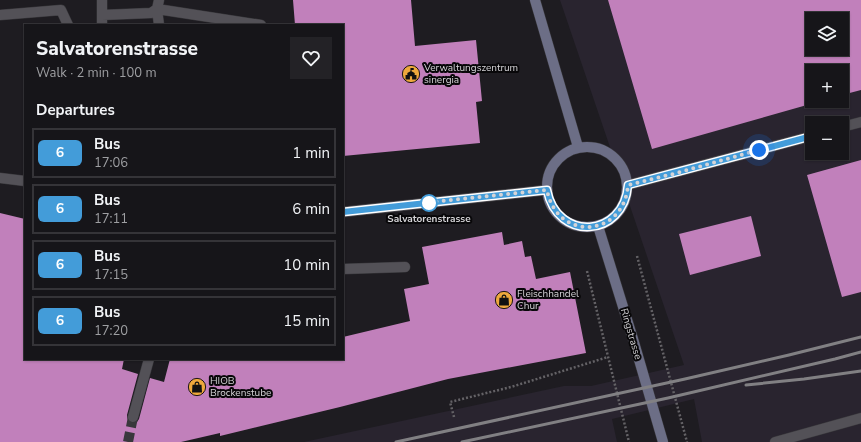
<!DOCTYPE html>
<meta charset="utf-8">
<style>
body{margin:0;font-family:"Nunito Sans",sans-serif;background:#232226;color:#f1f3f6;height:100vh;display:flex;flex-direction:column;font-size:15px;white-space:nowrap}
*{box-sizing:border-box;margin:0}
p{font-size:13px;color:#9e9fa2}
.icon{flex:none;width:22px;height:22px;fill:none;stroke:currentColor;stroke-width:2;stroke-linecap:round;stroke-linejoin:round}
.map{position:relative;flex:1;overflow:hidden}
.sheet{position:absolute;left:24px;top:24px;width:320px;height:336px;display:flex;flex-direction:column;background:#161519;border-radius:0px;box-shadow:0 1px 3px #0004,0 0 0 1px #353438}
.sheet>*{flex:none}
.badge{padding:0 8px;border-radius:6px;font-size:14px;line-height:26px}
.controls{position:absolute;left:805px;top:12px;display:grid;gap:8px}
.controls a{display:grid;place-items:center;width:44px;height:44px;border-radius:0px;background:#161519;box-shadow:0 1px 3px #0004,0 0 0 1px #353438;font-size:20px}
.you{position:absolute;width:20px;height:20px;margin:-10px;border:3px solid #fff;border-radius:50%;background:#1a73e8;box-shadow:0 0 0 6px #1a73e833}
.map>.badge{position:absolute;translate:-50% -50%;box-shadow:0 0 0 2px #fff}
h2{padding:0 12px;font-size:15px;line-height:36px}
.round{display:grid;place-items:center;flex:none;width:42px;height:42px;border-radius:0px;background:#232226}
.overview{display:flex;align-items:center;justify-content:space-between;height:68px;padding:0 12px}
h1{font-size:19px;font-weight:800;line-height:30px}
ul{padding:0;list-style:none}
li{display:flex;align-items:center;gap:12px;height:50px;margin:0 8px 6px;padding:0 4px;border:2px solid #353438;border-radius:0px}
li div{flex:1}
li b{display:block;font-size:15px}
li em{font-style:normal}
li .badge{min-width:44px;font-weight:700;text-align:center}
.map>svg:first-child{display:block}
.built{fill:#29242f;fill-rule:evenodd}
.building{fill:#c180bb;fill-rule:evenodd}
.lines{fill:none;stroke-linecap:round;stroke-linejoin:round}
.street-tunnel{stroke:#39383c;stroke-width:10;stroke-dasharray:10 5;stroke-linecap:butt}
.lane-casing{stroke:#39383c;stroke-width:11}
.street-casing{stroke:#39383c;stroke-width:11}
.secondary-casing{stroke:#39383c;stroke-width:11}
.path{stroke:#646266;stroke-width:2.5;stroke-dasharray:2 2;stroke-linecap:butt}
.lane{stroke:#535157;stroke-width:10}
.street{stroke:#535157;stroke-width:10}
.secondary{stroke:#6c6e86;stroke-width:10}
.rail{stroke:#818083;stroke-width:3}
.line-casing{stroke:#fff;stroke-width:9}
.line{stroke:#439cd9;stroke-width:6}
.walk{stroke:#d5d4d7;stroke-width:4;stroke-dasharray:0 7.2}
.stop-dot{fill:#fff;stroke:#439cd9;stroke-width:2}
.labels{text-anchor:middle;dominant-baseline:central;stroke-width:4;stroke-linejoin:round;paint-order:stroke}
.poi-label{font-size:10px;fill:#d5d4d7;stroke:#080709;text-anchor:start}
.stop-label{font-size:10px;font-weight:bold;fill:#d5d4d7;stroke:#080709}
.street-label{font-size:10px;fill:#d5d4d7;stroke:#080709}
</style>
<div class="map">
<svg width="861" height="442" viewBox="0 0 861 442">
<rect width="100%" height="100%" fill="#1e1c21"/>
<path class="built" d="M560,0H861V442H702L694,399L612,419L617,442H304L564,386H591L684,365ZM812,19H842V49H812ZM812,71H842V101H812ZM812,123H842V153H812Z"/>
<path class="building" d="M293,0H411L415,46L476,40L482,101L476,102L480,143L343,156V25H295Z
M608,0H861V90L842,95V71H812V101H821L652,149ZM812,19H842V49H812Z
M861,160V292L842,297L807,175Z
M0,213L25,219V359H124L122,369L138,374L127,415L128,421L132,423L137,422L139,419L150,378L164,382L170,359H343V337L410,321L404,289L429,284L422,247L502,232L504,245L522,241L525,257L531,256L536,279L570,272L586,353L448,379L340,407L220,436V433L181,442H0Z
M751,216L761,256L690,275L679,234Z"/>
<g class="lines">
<path class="street-tunnel" d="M128,442L133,417"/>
<defs>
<path id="lane" d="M102,0V25
M0,15L61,10L68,25
M102,15L151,13L157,9L159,0
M159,25L157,9L261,25
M343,269L405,267
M775,442L861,418"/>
<path id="street" d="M842,127L861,122
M0,178L25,181
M628,185L812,136
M343,212L547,190
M133,417L149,359"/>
<path id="secondary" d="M535,0L578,147
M547 187a40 40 0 1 1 80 0a40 40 0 1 1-80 0Z
M598,226L633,339L663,442"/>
</defs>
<use href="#lane" class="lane-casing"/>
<use href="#street" class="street-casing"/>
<use href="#secondary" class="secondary-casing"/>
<path class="path" d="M637,256L687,442
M587,271L629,442
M454,417L450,402L511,387L608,357"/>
<use href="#lane" class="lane"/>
<use href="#street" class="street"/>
<use href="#secondary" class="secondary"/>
<path class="rail" d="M746,385L804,379L861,371
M396,442L685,379L789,355L861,337
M462,442L668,398L835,359L861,352"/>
</g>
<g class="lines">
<defs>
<path id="line" d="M343,212L547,190C557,242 624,238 628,185L812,136"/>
</defs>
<use href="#line" class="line-casing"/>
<use href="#line" class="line"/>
<path class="walk" d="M429,203H422L547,190C557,242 624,238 628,185L673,174L759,150"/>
</g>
<defs>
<symbol id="civic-disc" viewBox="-11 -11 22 22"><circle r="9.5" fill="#eea83c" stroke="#080709"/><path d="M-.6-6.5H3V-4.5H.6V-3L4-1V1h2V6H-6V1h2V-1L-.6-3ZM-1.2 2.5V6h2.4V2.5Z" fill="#111"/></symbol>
<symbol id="shop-disc" viewBox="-11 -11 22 22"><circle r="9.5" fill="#eea83c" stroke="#080709"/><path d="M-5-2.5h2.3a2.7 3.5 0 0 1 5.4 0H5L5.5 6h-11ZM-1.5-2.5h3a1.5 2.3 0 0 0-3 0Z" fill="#111"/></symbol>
</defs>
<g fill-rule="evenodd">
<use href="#civic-disc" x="401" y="64" width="20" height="20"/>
<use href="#shop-disc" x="494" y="290" width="20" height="20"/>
<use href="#shop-disc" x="187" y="377" width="20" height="20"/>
</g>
<circle class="stop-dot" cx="429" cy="203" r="8"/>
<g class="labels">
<g class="poi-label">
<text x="424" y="68">Verwaltungszentrum<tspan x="424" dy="12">sinergia</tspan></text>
<text x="517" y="294">Fleischhandel<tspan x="517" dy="12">Chur</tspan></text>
<text x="210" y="381">HIOB<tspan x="210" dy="12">Brockenstube</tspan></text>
</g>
<g class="stop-label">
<text x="429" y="219">Salvatorenstrasse</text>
</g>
<g class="street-label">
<text transform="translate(631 334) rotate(74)">Ringstrasse</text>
</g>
</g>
</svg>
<div class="controls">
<a><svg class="icon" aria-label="layers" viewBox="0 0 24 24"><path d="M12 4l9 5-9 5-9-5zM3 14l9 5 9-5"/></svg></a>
<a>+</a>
<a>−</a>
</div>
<div class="you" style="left:759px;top:150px"></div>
<section class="sheet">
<div class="overview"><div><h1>Salvatorenstrasse</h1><p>Walk · 2 min · 100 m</p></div><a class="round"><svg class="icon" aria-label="heart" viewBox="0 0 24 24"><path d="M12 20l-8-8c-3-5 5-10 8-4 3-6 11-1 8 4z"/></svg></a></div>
<h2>Departures</h2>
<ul>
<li><span class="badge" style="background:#439cd9;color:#fff">6</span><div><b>Bus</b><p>17:06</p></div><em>1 min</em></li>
<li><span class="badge" style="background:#439cd9;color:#fff">6</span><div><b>Bus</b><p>17:11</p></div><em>6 min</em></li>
<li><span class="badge" style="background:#439cd9;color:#fff">6</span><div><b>Bus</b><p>17:15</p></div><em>10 min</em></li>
<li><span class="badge" style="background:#439cd9;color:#fff">6</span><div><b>Bus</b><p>17:20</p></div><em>15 min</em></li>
</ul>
</section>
</div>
